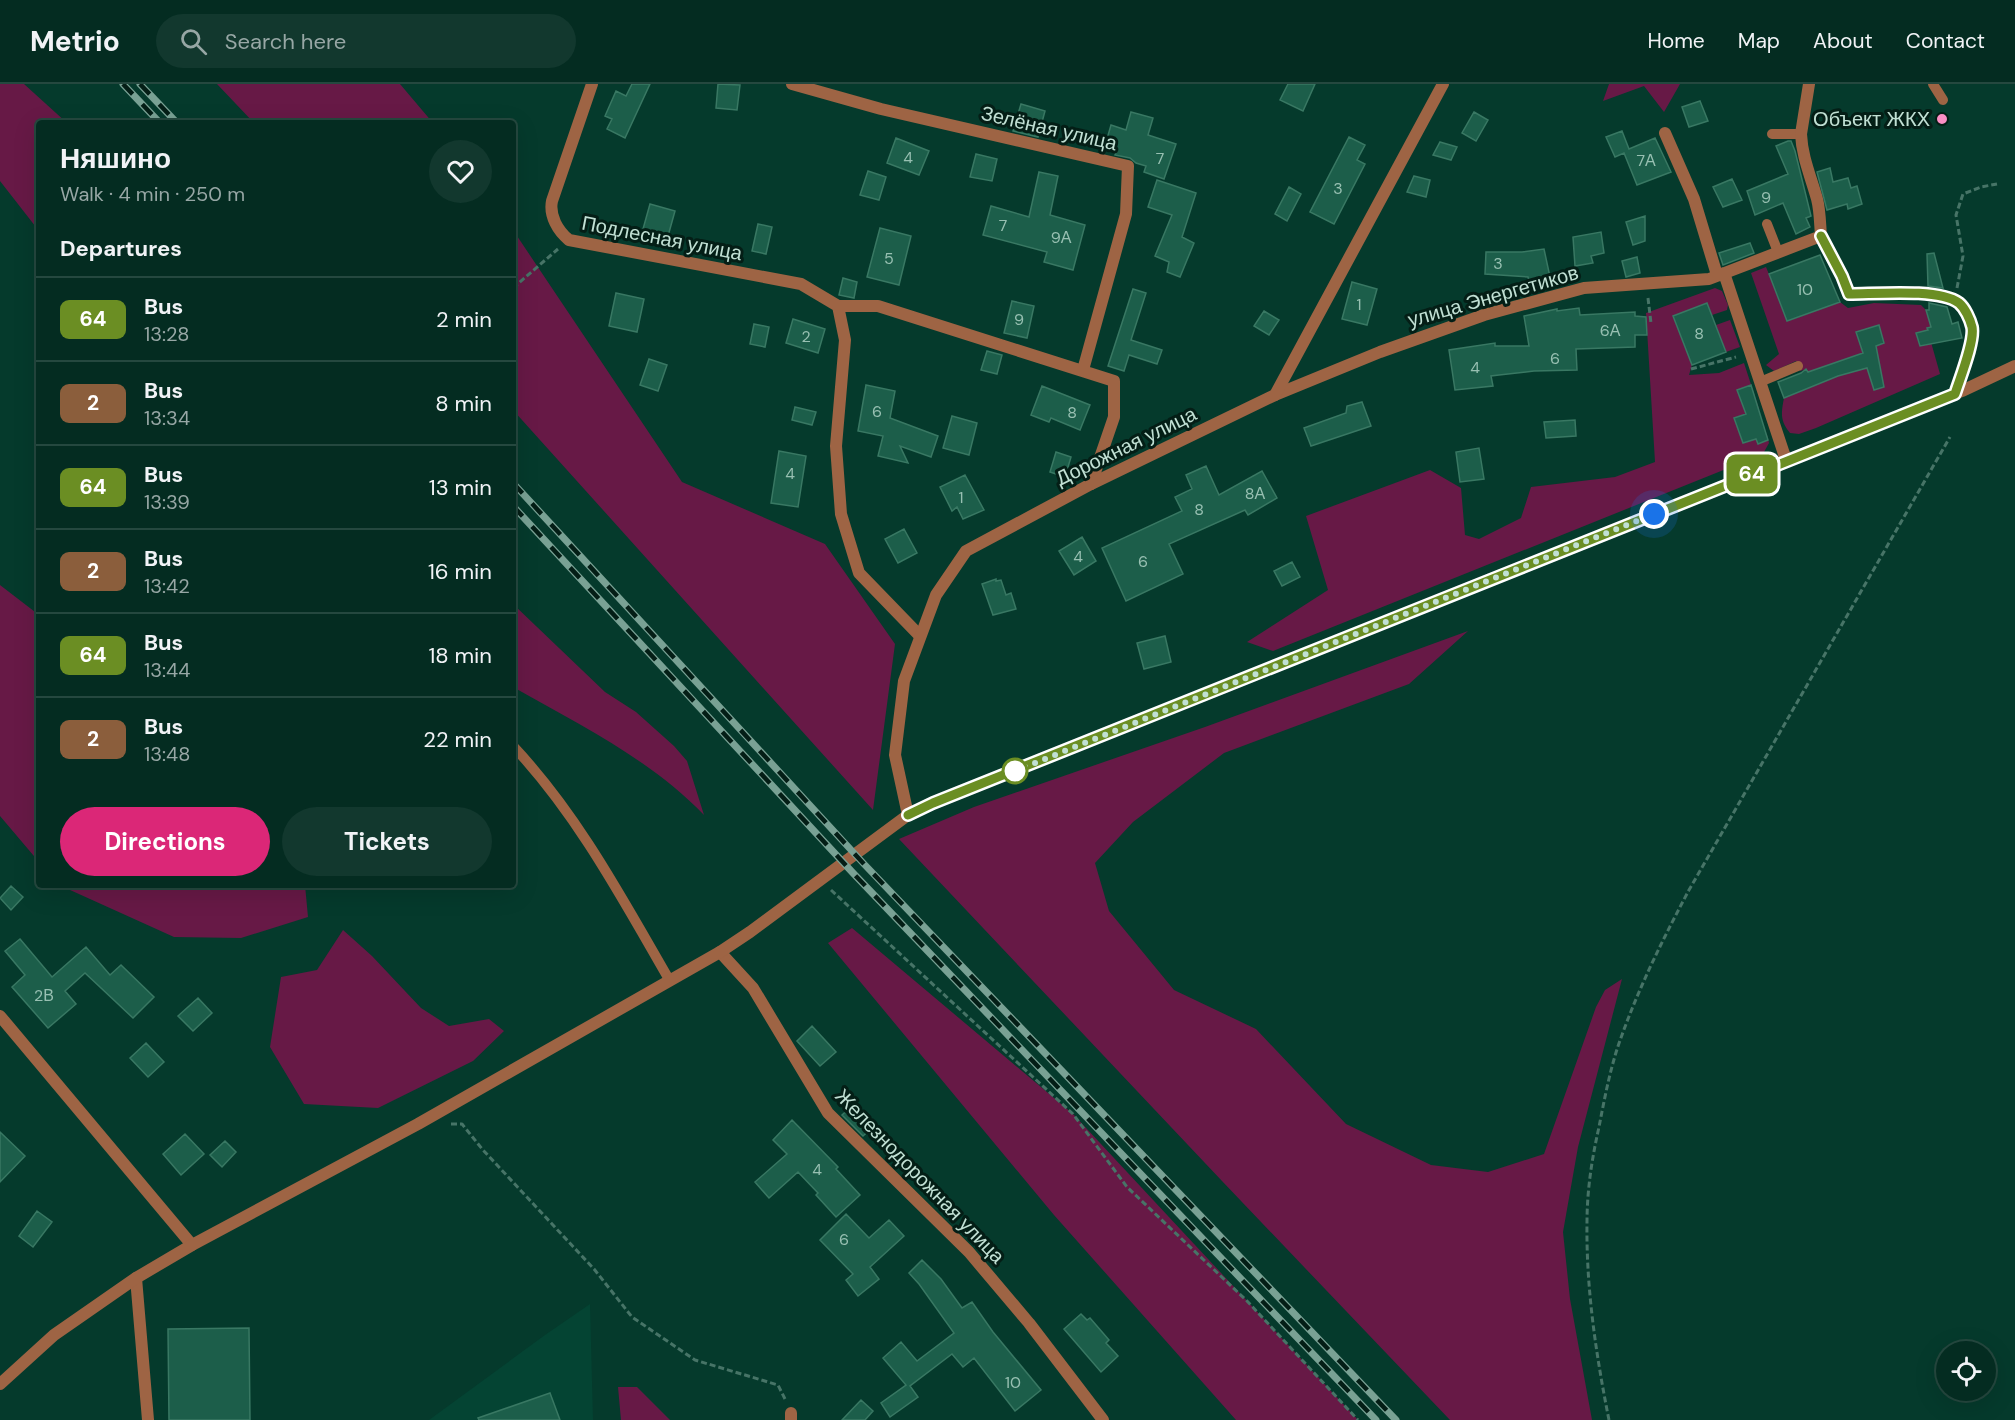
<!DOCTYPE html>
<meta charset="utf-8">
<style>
body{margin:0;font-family:"DM Sans",sans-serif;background:#12382e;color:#f1f3f6;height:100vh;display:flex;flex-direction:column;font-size:22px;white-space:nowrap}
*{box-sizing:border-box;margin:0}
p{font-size:20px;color:#97a7a5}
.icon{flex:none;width:33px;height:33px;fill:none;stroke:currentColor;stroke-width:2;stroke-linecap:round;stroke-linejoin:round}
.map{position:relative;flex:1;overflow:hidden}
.panel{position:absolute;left:36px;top:36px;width:480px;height:768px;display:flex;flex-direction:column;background:#042c21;border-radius:6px;box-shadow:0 6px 24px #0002,0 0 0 2px #25483f}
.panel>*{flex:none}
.badge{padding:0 12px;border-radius:9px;font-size:21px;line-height:39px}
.controls{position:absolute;left:1936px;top:1257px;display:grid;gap:12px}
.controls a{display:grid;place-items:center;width:60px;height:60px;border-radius:50%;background:#042c21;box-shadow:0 6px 24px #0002,0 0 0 2px #25483f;font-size:30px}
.you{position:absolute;width:30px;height:30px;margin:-15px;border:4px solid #fff;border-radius:50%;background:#1a73e8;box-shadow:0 0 0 9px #1a73e833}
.map>.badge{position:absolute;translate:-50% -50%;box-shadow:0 0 0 3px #fff}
h2{padding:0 24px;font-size:22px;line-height:54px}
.round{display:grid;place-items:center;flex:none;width:63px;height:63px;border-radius:32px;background:#12382e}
.head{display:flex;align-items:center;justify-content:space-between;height:102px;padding:0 24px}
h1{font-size:28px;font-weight:700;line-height:45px}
.cta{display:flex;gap:12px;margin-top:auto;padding:12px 24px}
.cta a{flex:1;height:69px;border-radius:36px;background:#db2777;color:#fff;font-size:24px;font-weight:700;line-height:69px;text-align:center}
.cta a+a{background:#12382e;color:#f1f3f6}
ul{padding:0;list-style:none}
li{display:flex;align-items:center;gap:18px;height:84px;padding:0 24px;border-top:2px solid #25483f}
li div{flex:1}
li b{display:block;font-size:22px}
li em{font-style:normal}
li .badge{min-width:66px;font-weight:700;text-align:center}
header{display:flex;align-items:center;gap:36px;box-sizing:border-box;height:84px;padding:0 30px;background:#042c21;border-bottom:2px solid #25483f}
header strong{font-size:28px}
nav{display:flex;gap:33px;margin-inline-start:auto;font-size:21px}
.search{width:420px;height:54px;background:#12382e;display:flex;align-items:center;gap:15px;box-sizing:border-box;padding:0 21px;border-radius:33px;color:#97a7a5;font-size:22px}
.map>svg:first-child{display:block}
.built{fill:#044433}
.green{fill:#671946}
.building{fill:#1c5e4a;stroke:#397863;stroke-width:1.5}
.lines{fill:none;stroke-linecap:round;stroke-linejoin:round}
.path{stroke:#477467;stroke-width:3;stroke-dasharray:6 3;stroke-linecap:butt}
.service{stroke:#9e6444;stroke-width:10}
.minor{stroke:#9e6444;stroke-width:12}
.tertiary{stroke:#9e6444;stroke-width:12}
.rail-casing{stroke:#79a194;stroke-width:7}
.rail{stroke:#041e16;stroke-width:4.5;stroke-dasharray:14;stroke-linecap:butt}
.line-casing{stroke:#fff;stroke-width:14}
.line{stroke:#6b8e23;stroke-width:9}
.walk{stroke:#c1e0d4;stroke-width:6;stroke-dasharray:0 10.8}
.poi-dot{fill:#fb8fc5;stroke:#041e16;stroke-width:2}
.stop-dot{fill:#fff;stroke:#6b8e23;stroke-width:3}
.labels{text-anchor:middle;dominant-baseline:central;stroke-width:6;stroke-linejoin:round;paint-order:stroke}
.number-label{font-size:16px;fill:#98c0b2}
.poi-label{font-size:20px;fill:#c1e0d4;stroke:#041e16;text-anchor:end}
.street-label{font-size:20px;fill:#c1e0d4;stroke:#041e16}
</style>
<header>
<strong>Metrio</strong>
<div class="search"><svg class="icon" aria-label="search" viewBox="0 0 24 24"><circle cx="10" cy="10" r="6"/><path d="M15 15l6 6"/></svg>Search here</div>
<nav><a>Home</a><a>Map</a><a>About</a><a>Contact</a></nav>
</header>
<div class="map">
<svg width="2015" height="1336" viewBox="0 0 2015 1336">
<rect width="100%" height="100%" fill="#053a2c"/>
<path class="built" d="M590,1220L593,1336H429L545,1251Z"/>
<path class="green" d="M0,0H24L67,39H39V147L0,97Z
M217,0H400L433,39H254Z
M1609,0H1680L1664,28L1644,2L1603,17Z
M513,146L682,398L825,460L895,560L873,726L513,326Z
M1766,183L1788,237L1840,218L1848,224L1874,219L1921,221L1926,226L1931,243L1927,244L1940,290L1816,344L1799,350L1790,349C1780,337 1781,329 1784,314L1813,302L1807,285L1800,287L1796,277L1774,287L1766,281L1779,270L1751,189Z
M1715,204L1722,207L1728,221L1727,226L1712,231L1707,219L1673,232L1692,281L1689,291L1719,289L1744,279L1759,325L1734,334L1744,359L1767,351L1769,359L1764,368L1736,381L1273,567L1247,558L1328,506L1306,432L1430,386L1461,404L1465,451L1479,455L1521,434L1531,403L1615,393L1655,378L1646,229Z
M1730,236L1740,263L1726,268L1716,241Z
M0,501L39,531V778L0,732Z
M513,520L605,608L636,628L674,662L687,677L704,731C650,675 580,641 513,603Z
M1468,547L1409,600L1224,669L1133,738L1095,779L1109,827L1174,906L1256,945L1346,1040L1431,1081L1488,1088L1544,1070L1596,923L1605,906L1622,895L1578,1063L1563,1148L1570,1215L1592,1336H1450L1222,1097L899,755L974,723L1205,643Z
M59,801H305L308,833L241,854L174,853Z
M852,844L1073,1030L1358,1336H1236L1054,1131L828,859Z
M343,846L372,872L421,924L449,942L489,935L504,947L473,977L378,1024L304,1020L270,963L281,893L317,886Z
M618,1303H637L670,1336H621Z"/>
<path class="building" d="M632,0H650L625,54L607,45L612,35L605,32L616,7L626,12Z
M718,0L740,1L737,26L716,24Z
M1288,0H1315L1303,27L1280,16Z
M1700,17L1708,37L1689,43L1682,23Z
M1021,20L1045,27L1038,53L1013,47Z
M1131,28L1153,34L1148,51L1176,60L1164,95L1144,88L1146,82L1136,79L1130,74L1115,71L1117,65L1105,62L1111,41L1126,46Z
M1474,28L1488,36L1476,57L1462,49Z
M1622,47L1629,65L1655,54L1671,88L1637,101L1624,69L1615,73L1606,53Z
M1349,53L1365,61L1357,76L1365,80L1334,140L1310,128Z
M896,54L929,67L919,91L887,79Z
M1788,57H1791L1795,67L1811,132L1806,134L1810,143L1796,150L1783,119L1755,131L1747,107L1788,90L1776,62Z
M1440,58L1457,63L1451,76L1433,71Z
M976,70L997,75L992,97L970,93Z
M1830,84L1833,98L1848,94L1851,104L1857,102L1862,120L1848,125L1847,120L1827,126L1817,88Z
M868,87L886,93L879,116L860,111Z
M1039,88L1058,92L1050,131L1085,141L1073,186L1044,178L1047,168L983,151L991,122L1029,133Z
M1414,92L1430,96L1426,113L1407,108Z
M1732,95L1742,116L1723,123L1713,103Z
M1157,96L1196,109L1182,153L1194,159L1180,193L1167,188L1169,178L1155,172L1172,131L1148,123Z
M1289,103L1301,110L1287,137L1275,130Z
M650,120L675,127L668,152L643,145Z
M1645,132V157L1633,161L1626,138Z
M758,140L772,143L766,170L752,167Z
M880,144L911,152L899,201L867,193Z
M1601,148L1604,169L1591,172L1593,179L1575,182L1573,153Z
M1750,159L1754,169L1723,181L1719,169Z
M1544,165L1550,193L1529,197L1528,193L1485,190L1486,168H1522Z
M1934,169L1943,204L1928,202L1927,170Z
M1820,171L1840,218L1787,237L1769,190Z
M1637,173L1640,189L1626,193L1622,177Z
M843,194L857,198L854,214L839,211Z
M1352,198L1377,205L1367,241L1342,235Z
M1133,205L1146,209L1131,256L1162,266L1157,280L1129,271L1124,287L1108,282Z
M616,209L644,215L637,248L609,242Z
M1012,217L1034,222L1027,254L1004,249Z
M1707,219L1726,268L1692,281L1673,232Z
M1929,219L1947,223L1952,240L1958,238L1962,254L1920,262L1916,249L1928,246L1927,244L1931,243L1926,226H1929Z
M1579,224L1580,231L1635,228V232L1646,233L1647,251H1635V263L1576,265L1577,286L1534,287L1499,291L1491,292L1493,302L1455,306L1449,266L1495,259V262H1529L1524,232L1557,225V227Z
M1264,227L1279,236L1269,251L1254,242Z
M793,235L825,245L818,269L786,259Z
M754,240L769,243L765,263L750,260Z
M1879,241L1884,259L1876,262L1884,303L1874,306L1867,284L1838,292L1784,314L1778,298L1801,289L1806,285L1808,288L1863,269L1856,248Z
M987,267L1002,271L997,290L981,286Z
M649,275L667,281L658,307L640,301Z
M866,301L895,307L890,334L938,352L931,373L900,362L908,379L878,372L883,352L858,347Z
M1751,301L1768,356L1758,360L1756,355L1743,359L1734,334L1746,330L1737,306Z
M1042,302L1090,321L1080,346L1051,334L1049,338L1031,331Z
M1362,318L1371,342L1311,362L1304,344L1346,329L1347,322Z
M795,323L816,328L812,341L792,336Z
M952,332L977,339L969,371L943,364Z
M1575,336L1576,352L1546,354L1544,338Z
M1479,364L1484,395L1460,398L1456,368Z
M779,367L806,372L798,423L771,419Z
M1056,368L1071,373L1065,393L1050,388Z
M1206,382L1219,411L1262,387L1277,414L1248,431L1245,426L1169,460L1183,490L1126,517L1102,464L1182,427L1175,413L1192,405L1186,391Z
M965,391L984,426L963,435L957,423L952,427L940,403Z
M904,445L917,469L898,479L885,455Z
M1082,453L1096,477L1074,491L1059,467Z
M1292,478L1300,493L1282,502L1274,487Z
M996,495V497L1001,496L1006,511L1011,509L1016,525L993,531L982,500Z
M1165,552L1171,578L1144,585L1137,559Z
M11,802L23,813L11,826L0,814Z
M20,855L52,893L86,863L110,891L121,881L154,913L133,934L85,889L65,907L76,920L48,944L12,903L25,891L5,867Z
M198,914L212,929L193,947L178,932Z
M812,942L836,968L820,982L797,957Z
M146,959L164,978L148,993L130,974Z
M854,1020L874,1042L863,1052L842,1031Z
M792,1036L838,1083L836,1085L860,1111L836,1133L816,1111L818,1109L798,1088L769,1114L755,1098L787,1070L773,1056Z
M0,1048L25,1072L0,1098Z
M185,1050L204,1070L181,1091L163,1070Z
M225,1057L236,1068L222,1083L210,1071Z
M37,1127L52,1138L33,1163L19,1152Z
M846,1130L869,1154L889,1136L904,1152L870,1183L879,1195L858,1212L846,1196L853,1190L820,1156Z
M922,1176L941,1195L962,1224L972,1218L993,1248L1041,1306L1015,1327L974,1274L963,1283L952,1270L910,1302L918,1313L890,1333L881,1319L906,1301L883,1274L901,1258L917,1277L954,1249L919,1200L909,1189Z
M1081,1230L1087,1236L1090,1234L1109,1256L1106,1259L1118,1272L1101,1288L1064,1245Z
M249,1244L250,1336H169L168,1245Z
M550,1309L560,1336H479L478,1334Z
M861,1316L873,1327L865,1336H842Z"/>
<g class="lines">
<path class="path" d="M513,204L558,165
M1957,204L1963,172L1956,131L1963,110L1981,103L1997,100
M1648,214L1651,239
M1691,285L1736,273
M831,806L1073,1030L1127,1103L1247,1217L1358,1336
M451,1040H462L483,1066L594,1185L632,1233L695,1276L778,1301L786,1317
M1609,1336C1596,1271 1586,1204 1587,1138C1587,1106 1592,1074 1599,1043C1605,1012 1611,980 1622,951C1640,901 1664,853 1689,806L1950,353"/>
<path class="service" d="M1933,0L1943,16
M1772,50H1801
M1767,140L1778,168
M1760,298L1798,282
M513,662C578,731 623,816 670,897"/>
<path class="minor" d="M592,0L552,117C549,132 558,147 569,156L801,200L838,222L845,256L836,362L841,430L859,489L920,552
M792,0L881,25L1128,82L1126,130L1083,286
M1665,49L1694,115L1717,191
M1821,152L1843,193L1849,209C1876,210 1938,204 1959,219C1965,224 1970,235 1972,243C1975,257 1960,294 1955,310
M1724,189L1786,376
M838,222H878L1114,297V333L1091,400
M1275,311L1380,268L1484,231L1584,204L1709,195L1821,152C1820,140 1820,126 1817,115C1811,93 1802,73 1801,50L1809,0
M720,868L753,904L828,1029L969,1168L1029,1239L1103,1336
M0,932L192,1161
M136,1194L148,1336
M791,1329V1336"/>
<path class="tertiary" d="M908,731L895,671L904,597L936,511L966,467L1091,400L1275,311L1443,0
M0,1300L54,1251L136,1194L192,1161L418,1040L720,868L750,848L908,731L933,719L1962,307L2015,282"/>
<defs>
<path id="rail" d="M123,0L160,39
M140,0L177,39
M513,399L864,780L1396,1336
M513,422L853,789L1376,1336"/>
</defs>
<use href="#rail" class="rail-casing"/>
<use href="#rail" class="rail"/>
</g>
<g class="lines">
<defs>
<path id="line" d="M908,731L933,719L1955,310C1960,294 1975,257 1972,243C1970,235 1965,224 1959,219C1938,204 1876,210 1849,210L1842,192L1821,152"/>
</defs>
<use href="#line" class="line-casing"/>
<use href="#line" class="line"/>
<path class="walk" d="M1015,687L1654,430"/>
</g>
<circle class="poi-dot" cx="1942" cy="35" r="6"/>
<circle class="stop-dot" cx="1015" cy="687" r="12"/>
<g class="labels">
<g class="number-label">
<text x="908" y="73">4</text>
<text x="1160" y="74">7</text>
<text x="1646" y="76">7А</text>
<text x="1338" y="104">3</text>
<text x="1766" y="113">9</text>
<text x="1003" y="141">7</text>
<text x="1061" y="153">9А</text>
<text x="889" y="174">5</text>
<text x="1498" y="179">3</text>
<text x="1805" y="205">10</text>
<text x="1359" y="220">1</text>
<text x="1019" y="235">9</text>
<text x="1610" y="246">6А</text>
<text x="1699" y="249">8</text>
<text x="806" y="252">2</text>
<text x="1555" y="274">6</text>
<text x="1475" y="283">4</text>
<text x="877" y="327">6</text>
<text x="1072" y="328">8</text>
<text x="790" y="389">4</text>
<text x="1255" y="409">8А</text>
<text x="961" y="413">1</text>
<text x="1199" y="425">8</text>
<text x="1078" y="472">4</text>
<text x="1143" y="477">6</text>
<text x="44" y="911">2В</text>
<text x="817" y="1085">4</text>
<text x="844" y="1155">6</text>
<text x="1013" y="1298">10</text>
</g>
<g class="poi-label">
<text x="1930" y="35">Объект ЖКХ</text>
</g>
<g class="street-label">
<text transform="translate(1049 44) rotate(13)">Зелёная улица</text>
<text transform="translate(662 154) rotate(11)">Подлесная улица</text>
<text transform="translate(1493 212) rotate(-16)">улица Энергетиков</text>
<text transform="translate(1126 362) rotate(-26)">Дорожная улица</text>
<text transform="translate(920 1092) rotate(46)">Железнодорожная улица</text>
</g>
</g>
</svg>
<div class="controls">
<a><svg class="icon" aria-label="locate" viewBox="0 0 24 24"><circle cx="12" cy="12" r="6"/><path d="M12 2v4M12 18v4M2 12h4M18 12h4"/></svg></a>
</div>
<div class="you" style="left:1654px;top:430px"></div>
<b class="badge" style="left:1752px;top:390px;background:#6b8e23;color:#fff">64</b>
<section class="panel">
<div class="head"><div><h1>Няшино</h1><p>Walk · 4 min · 250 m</p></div><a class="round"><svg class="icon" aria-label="heart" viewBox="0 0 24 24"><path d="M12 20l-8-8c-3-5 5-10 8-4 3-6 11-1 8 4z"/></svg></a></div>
<h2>Departures</h2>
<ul>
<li><span class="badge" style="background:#6b8e23;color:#fff">64</span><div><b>Bus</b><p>13:28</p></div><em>2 min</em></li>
<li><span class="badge" style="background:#8b5e3c;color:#fff">2</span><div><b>Bus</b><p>13:34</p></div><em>8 min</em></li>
<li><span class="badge" style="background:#6b8e23;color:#fff">64</span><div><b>Bus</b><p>13:39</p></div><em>13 min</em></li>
<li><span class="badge" style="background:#8b5e3c;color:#fff">2</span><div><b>Bus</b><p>13:42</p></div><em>16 min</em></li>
<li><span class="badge" style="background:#6b8e23;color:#fff">64</span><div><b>Bus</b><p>13:44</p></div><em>18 min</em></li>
<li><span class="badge" style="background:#8b5e3c;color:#fff">2</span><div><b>Bus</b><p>13:48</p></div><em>22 min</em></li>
</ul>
<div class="cta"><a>Directions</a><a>Tickets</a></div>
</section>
</div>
